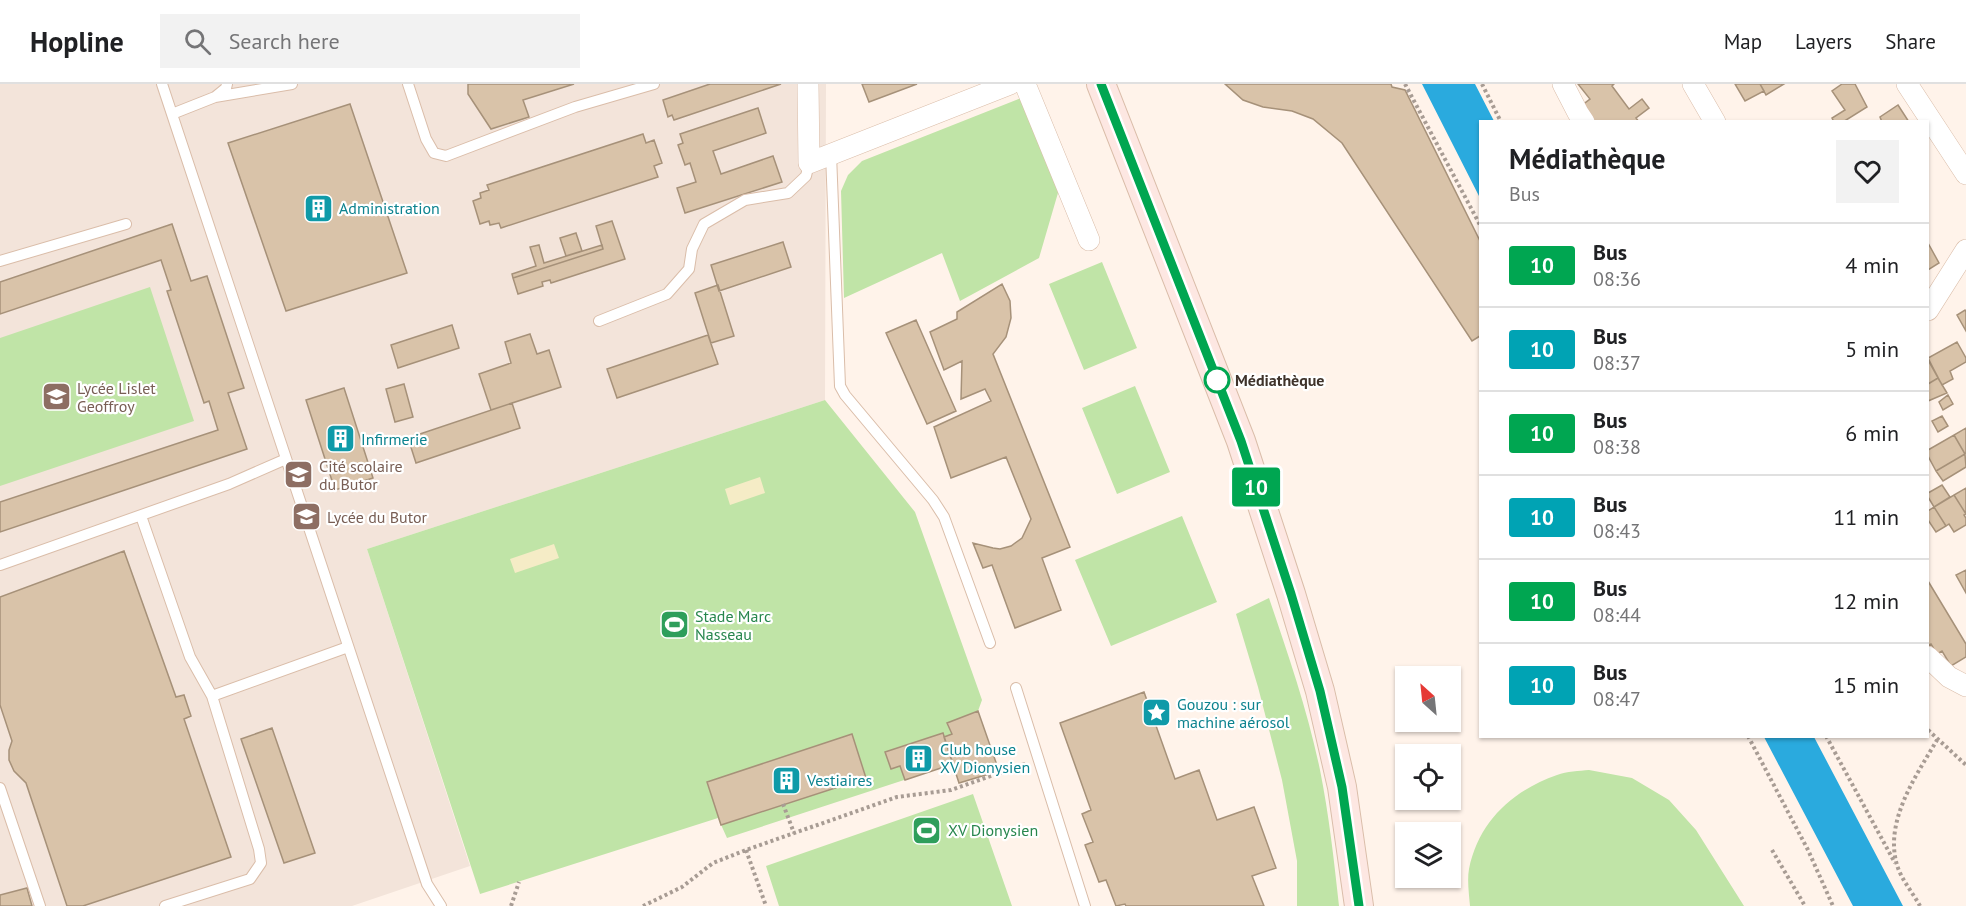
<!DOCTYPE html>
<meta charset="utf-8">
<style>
body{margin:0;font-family:"PT Sans",sans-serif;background:#f2f2f2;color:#202124;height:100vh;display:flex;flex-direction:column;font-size:22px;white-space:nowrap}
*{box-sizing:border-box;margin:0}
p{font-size:20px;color:#757577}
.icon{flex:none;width:33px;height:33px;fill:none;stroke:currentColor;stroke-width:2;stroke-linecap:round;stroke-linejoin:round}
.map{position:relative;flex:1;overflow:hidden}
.drawer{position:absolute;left:1479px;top:36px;width:450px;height:618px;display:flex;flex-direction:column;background:#fff;border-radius:0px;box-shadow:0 2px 4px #0004}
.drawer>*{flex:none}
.badge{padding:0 12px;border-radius:4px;font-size:21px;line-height:39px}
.needle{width:39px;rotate:333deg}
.controls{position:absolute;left:1395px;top:582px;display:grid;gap:12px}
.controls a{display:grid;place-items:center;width:66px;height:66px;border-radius:0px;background:#fff;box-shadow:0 2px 4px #0004;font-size:30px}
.map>.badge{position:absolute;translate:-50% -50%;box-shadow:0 0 0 3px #fff}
.round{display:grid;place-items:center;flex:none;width:63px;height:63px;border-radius:0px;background:#f2f2f2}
.headline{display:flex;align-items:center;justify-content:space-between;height:102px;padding:0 30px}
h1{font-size:28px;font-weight:700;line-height:45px}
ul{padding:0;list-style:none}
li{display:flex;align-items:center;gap:18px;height:84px;padding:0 30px;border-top:2px solid #e0e0e0}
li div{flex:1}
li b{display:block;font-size:22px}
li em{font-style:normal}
li .badge{min-width:66px;font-weight:700;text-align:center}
header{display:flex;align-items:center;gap:36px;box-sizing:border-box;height:84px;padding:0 30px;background:#fff;border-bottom:2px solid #e0e0e0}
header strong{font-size:28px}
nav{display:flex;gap:33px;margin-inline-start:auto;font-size:21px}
.search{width:420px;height:54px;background:#f2f2f2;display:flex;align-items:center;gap:15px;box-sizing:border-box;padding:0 21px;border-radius:0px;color:#757577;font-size:22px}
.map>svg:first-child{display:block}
.built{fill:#f3e4da}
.green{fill:#c0e4a7}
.sand{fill:#f5ecc6}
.water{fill:#2aaade}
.building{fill:#d9c3a9;stroke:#a69179;stroke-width:1.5}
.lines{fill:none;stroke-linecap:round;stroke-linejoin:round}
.service-casing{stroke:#dabda9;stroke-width:12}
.minor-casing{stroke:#dabda9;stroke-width:22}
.secondary-casing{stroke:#dabda9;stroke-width:30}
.path{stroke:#a89c94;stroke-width:4;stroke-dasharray:3 3;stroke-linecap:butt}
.service{stroke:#fff;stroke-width:10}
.minor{stroke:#fff;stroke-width:21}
.secondary{stroke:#fde7e2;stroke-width:28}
.line-casing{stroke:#fff;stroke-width:14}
.line{stroke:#00a651;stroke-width:9}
.stop-dot{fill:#fff;stroke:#00a651;stroke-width:3}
.labels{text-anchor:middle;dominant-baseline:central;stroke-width:4.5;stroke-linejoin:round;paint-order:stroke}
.culture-label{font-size:16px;fill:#0d838f;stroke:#fff;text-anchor:start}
.stop-label{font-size:16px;font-weight:bold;fill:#3f332b;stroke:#fff;text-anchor:start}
.education-label{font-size:16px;fill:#785e54;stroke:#fff;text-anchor:start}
.leisure-label{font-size:16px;fill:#27864d;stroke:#fff;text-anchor:start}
</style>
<header>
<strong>Hopline</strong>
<div class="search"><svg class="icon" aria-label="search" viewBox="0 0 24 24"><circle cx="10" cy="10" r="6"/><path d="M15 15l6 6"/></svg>Search here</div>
<nav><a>Map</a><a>Layers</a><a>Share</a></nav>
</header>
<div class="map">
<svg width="1966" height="822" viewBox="0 0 1966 822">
<rect width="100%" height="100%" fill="#fff3ea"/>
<path class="built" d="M0,0H826L825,316L367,465L470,782L352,822H0Z"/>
<path class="green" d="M1026,12L1060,102L1039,174L960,217L942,169L844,214L841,107L848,91L862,77Z
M1102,178L1137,264L1084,286L1049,200Z
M150,203L194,337L0,402V254Z
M1135,302L1170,388L1117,410L1082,324Z
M825,316L915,428L982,616L978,627L999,687L959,699L953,680L727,754L718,734L480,810L367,465Z
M1182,432L1217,518L1111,562L1075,476Z
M1269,514C1288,570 1308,628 1320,686C1329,731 1334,776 1339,822H1297V777L1282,696L1258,603L1236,530Z
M1589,686L1632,694L1669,716L1696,746L1744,822H1470C1469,810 1467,796 1469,785C1479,737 1512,707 1557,691C1567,687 1579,687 1589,686Z
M973,710L1012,822H779L766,782Z"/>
<path class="sand" d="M760,393L765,409L730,421L725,405Z
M554,460L559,474L515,489L510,475Z"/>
<path class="water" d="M1422,0H1475L1494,37L1480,38V114Z
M1764,653H1814L1903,822H1853Z"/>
<path class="building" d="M468,0H574L523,16L529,33L491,45L468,10Z
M710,0H781L674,36L672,31L668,33L663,16Z
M862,0H917L869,18Z
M1225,0H1391L1392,3L1405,6L1480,157V252L1472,257L1342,59L1313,35L1292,27L1263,23L1243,16Z
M1578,0H1614L1612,2L1629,25L1642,15L1649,24L1636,34L1639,38H1593L1581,22L1590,15Z
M1735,0H1760L1764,7L1745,17Z
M1760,0H1784L1766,11Z
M1842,0H1855L1867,23L1843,38H1834L1832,34L1845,26L1832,7Z
M350,20L407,189L286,227L228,59Z
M1898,21L1909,38H1882L1880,33Z
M758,24L766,49L713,67L721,90L773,72L782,98L685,129L677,104L696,98L690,79L685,81L678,61L683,59L680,50Z
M643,50L646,59L654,56L662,79L654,82L658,93L501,144L499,139L490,141L489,137L480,140L473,117L481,114L480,109L489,106L487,101Z
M612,137L625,175L551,199L550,196L542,198L543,202L518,210L513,194L603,165L596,142Z
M172,140L191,197L207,192L244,304L228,309L247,365L0,448V418L218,346L209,317L204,319L167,207L171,206L161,176L0,230V198Z
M576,149L582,167L566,172L560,154Z
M783,158L791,183L719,207L711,181Z
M1928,159L1939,179L1928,186Z
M539,161L544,179L602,161L603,165L513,194L512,190L536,182L530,163Z
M1002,200L1010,217L1011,234L1006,253L993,270L1070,463L1042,474L1061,526L1015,544L992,481L983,484L973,459L993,464L1000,465L1011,462L1022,454L1031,435L1006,373L951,394L934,343L991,317L985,305L961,315L962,277L944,286L930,248L957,235V228Z
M718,201L734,252L711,259L695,209Z
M1965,226L1966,228V247L1957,231Z
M916,236L956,327L927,340L886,249Z
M452,241L459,264L398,284L391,261Z
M530,250L537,270L549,266L561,303L491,326L479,290L511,279L505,258Z
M708,251L718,280L617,314L607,285Z
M1957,258L1966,274V278L1950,287L1953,295L1942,301L1928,274Z
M1928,276L1938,294L1928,300Z
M1938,294L1947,309L1928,317V300Z
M404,300L413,333L395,338L386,305Z
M344,304L373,394L335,406L306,316Z
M1948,311L1953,320L1943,326L1939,318Z
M512,319L520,344L416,379L408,354Z
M1942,332L1948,342L1938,348L1932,337Z
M1966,344V369L1965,370L1954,351Z
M1954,351L1965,370L1936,387L1928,372V366Z
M1965,370L1966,383L1943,397L1936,387Z
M1942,401L1950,413L1934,423L1928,413V409Z
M1966,404V430L1954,411Z
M1954,411L1966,430L1964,431L1966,434V441L1954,448L1949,440L1946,442L1934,423Z
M1934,423L1946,442L1936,448L1928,436V427Z
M124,467L176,613L184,611L191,632L184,635L231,773L83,822H67L26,699L14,687L9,676V666L12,657L0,621V513Z
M1966,486V509L1956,491Z
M1928,497L1966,560V573L1951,582L1942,567L1937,570L1931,560L1929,561L1928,559Z
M1144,608L1175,695L1199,686L1217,736L1254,723L1276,784L1252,792L1264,822H1126L1125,820L1116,822L1106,796L1099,798L1085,761L1093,758L1082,730L1091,726L1060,639Z
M978,627L999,687L959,699L944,653L952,650L947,639Z
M272,644L315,769L284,779L241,655Z
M943,649L953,680L905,696L900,682L891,685L885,668Z
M852,650L866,694L721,741L707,698Z
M27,804L32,822H0V811Z"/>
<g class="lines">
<defs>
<path id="service" d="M162,0L427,800L441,822
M408,0L426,55L434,69L446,72L575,23L654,0
M215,13L292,0
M172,30L215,13L226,4L227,0
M831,70L840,302L845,311L933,416L944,433L990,559
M0,177L126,140
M599,237L667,210L689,185L692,165L704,140L745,116L788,109L806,92L809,79
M141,432L190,573L212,612
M0,481L229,400L286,375
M1016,604L1085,822
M0,704L40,822
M165,822L250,795L261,779L259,765L212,612L348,563"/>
<path id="minor" d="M808,0L809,79L1010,0
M1025,0L1089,156
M1563,0L1578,29L1584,38
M1693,0L1715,38
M1907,0L1966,90
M1928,226L1966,166
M1928,573L1949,593L1966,602"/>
<path id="secondary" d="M1101,0L1241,357L1291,510L1320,607L1342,703L1359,822"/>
</defs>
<use href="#service" class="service-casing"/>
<use href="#minor" class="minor-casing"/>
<use href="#secondary" class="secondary-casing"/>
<path class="path" d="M1405,0L1480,141
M1482,0L1501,38
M1928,646L1966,681
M1748,652L1808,766L1833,822
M1826,652L1895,779
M783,720L794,749
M746,766L766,822
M1772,766L1805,822
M511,822L519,798
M643,822L682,803L713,779L746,766L897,713L951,706L1025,680
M1920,822C1913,809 1901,795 1897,781C1884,737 1916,692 1937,656"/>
<use href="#service" class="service"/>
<use href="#minor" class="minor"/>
<use href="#secondary" class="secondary"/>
</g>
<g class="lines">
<defs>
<path id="line" d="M1101,0L1241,357L1291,510L1320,607L1342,703L1359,822"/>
</defs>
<use href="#line" class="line-casing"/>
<use href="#line" class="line"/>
</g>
<defs>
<symbol id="building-square" viewBox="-11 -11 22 22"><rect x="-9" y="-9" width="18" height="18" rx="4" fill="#0f9aa8" stroke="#fff"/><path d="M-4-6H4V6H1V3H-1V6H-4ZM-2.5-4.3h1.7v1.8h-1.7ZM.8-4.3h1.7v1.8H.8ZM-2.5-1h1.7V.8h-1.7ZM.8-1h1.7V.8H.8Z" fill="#fff"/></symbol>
<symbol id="school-square" viewBox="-11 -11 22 22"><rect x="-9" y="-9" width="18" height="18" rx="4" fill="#8d6e63" stroke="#fff"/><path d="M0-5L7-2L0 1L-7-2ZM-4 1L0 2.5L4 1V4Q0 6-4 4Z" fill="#fff"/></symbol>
<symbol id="university-square" viewBox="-11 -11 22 22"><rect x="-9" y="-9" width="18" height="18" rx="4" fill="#8d6e63" stroke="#fff"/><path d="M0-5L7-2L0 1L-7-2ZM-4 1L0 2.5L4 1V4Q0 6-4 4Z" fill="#fff"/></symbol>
<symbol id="stadium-square" viewBox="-11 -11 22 22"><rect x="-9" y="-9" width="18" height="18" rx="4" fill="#2e9e5b" stroke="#fff"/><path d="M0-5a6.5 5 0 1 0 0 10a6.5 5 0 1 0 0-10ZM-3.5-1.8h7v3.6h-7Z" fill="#fff"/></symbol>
<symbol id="sight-square" viewBox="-11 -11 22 22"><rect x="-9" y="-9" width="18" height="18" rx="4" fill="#0f9aa8" stroke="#fff"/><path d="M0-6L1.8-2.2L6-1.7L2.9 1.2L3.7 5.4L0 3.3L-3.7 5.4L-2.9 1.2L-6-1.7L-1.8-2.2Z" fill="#fff"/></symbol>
</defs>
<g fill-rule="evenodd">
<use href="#building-square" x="302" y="108" width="33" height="33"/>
<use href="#school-square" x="40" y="296" width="33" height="33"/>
<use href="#building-square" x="324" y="338" width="33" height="33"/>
<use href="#university-square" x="282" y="374" width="33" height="33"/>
<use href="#school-square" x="290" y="416" width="33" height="33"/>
<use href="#stadium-square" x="658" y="524" width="33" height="33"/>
<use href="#sight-square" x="1140" y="612" width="33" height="33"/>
<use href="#building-square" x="902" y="658" width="33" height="33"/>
<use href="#building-square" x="770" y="680" width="33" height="33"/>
<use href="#stadium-square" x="910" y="730" width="33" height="33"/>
</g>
<circle class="stop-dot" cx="1217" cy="296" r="12"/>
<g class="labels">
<g class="culture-label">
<text x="339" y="124">Administration</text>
<text x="361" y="355">Infirmerie</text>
<text x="1177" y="620">Gouzou : sur<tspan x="1177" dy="18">machine aérosol</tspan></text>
<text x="940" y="665">Club house<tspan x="940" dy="18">XV Dionysien</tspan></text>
<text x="807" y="696">Vestiaires</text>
</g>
<g class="stop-label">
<text x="1235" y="296">Médiathèque</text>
</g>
<g class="education-label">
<text x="77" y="304">Lycée Lislet<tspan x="77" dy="18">Geoffroy</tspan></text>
<text x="319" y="382">Cité scolaire<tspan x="319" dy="18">du Butor</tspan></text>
<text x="327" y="433">Lycée du Butor</text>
</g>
<g class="leisure-label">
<text x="695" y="532">Stade Marc<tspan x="695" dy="18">Nasseau</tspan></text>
<text x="948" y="746">XV Dionysien</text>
</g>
</g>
</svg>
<div class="controls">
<a><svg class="needle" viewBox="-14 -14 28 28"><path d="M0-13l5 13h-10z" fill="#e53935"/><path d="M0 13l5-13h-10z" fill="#757577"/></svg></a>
<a><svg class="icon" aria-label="locate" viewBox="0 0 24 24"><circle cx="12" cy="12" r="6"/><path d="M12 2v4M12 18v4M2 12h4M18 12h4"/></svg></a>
<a><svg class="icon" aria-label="layers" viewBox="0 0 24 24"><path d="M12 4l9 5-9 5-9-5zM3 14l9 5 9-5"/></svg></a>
</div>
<b class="badge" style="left:1256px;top:403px;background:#00a651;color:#fff">10</b>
<section class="drawer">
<div class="headline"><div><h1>Médiathèque</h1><p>Bus</p></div><a class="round"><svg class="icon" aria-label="heart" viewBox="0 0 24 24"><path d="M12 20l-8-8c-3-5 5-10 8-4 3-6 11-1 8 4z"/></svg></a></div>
<ul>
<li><span class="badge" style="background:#00a651;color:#fff">10</span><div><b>Bus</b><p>08:36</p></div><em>4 min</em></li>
<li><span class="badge" style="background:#00a3b4;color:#fff">10</span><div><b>Bus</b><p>08:37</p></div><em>5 min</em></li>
<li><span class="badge" style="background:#00a651;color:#fff">10</span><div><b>Bus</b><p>08:38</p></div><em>6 min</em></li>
<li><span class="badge" style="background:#00a3b4;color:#fff">10</span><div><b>Bus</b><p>08:43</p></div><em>11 min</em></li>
<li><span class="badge" style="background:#00a651;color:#fff">10</span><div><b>Bus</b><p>08:44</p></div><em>12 min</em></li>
<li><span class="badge" style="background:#00a3b4;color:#fff">10</span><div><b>Bus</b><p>08:47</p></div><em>15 min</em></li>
</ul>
</section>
</div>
